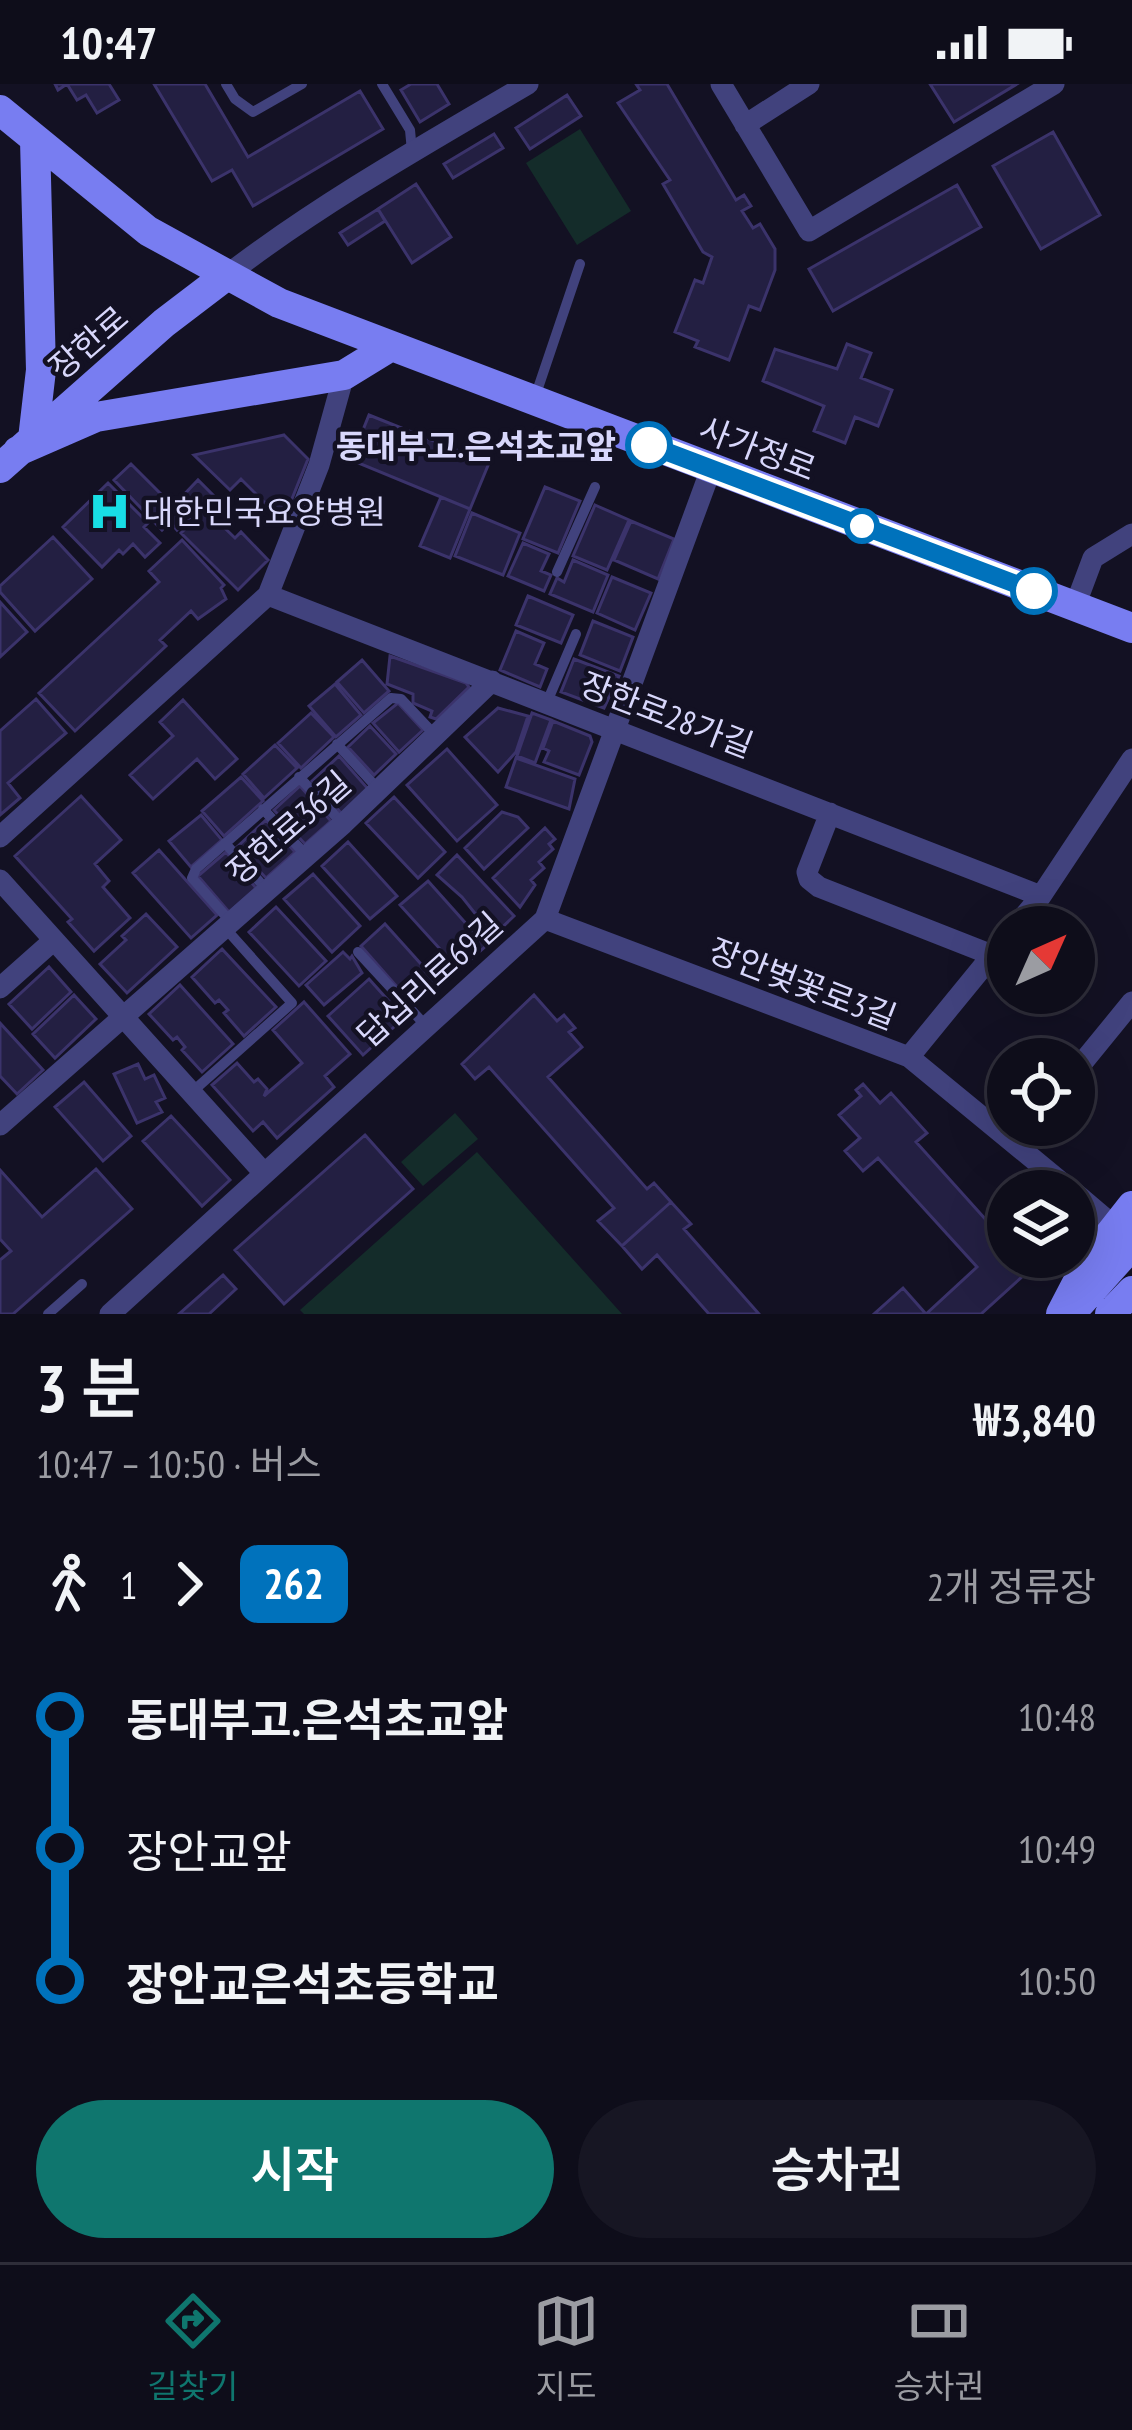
<!DOCTYPE html>
<html lang="ko">
<meta charset="utf-8">
<style>
body{margin:0;font-family:"PT Sans Narrow","Noto Sans KR",sans-serif;background:#171623;color:#f1f3f6;height:100vh;display:flex;flex-direction:column;font-size:45px;white-space:nowrap}
*{box-sizing:border-box;margin:0}
p{font-size:39px;color:#9b9ca2}
.icon{flex:none;width:66px;height:66px;fill:none;stroke:currentColor;stroke-width:2;stroke-linecap:round;stroke-linejoin:round}
.map{position:relative;height:1230px;overflow:hidden}
.panel{display:flex;flex-direction:column;background:#0e0d1a;flex:1}
.panel>*{flex:none}
.badge{padding:0 24px;border-radius:18px;font-size:42px;line-height:78px}
.needle{width:78px;rotate:45deg}
.tools{position:absolute;left:987px;top:822px;display:grid;gap:24px}
.tools a{display:grid;place-items:center;width:108px;height:108px;border-radius:50%;background:#0e0d1a;box-shadow:0 12px 48px #0002,0 0 0 3px #2e2d39;font-size:60px}
.map>.badge{position:absolute;translate:-50% -50%;box-shadow:0 0 0 6px #fff}
.legs{display:flex;align-items:center;gap:18px;height:132px;padding:0 36px;font-size:39px}
.legs p{margin-inline-start:auto}
.head{display:flex;align-items:center;justify-content:space-between;height:204px;padding:0 36px}
h1{font-size:66px;font-weight:600;line-height:90px}
.action{display:flex;gap:24px;margin-top:auto;padding:24px 36px}
.action a{flex:1;height:138px;border-radius:72px;background:#0f766e;color:#fff;font-size:48px;font-weight:600;line-height:138px;text-align:center}
.action a+a{background:#171623;color:#f1f3f6}
ul{padding:0 36px;list-style:none}
li{display:flex;align-items:center;gap:42px;height:132px;font-size:45px}
li i{display:grid;place-items:center;width:18px;height:100%;margin:0 15px;background:currentColor}
li i::after{content:'';width:30px;height:30px;margin:-15px;border:9px solid;border-radius:50%;background:#0e0d1a}
li p{margin-inline-start:auto}
li:first-child i{background:linear-gradient(#0000 50%,currentColor 0)}
li:last-child i{background:linear-gradient(currentColor 50%,#0000 0)}
.status{display:flex;justify-content:space-between;align-items:center;height:84px;padding:0 60px;background:#0e0d1a;direction:ltr}
.status svg{height:33px;fill:currentColor}
.menu{display:flex;justify-content:space-around;align-items:center;height:168px;border-top:3px solid #2e2d39;background:#0e0d1a;font-size:33px;color:#9b9ca2}
.menu a{display:grid;justify-items:center;gap:6px}
.menu .active{color:#0f766e}
.map>svg:first-child{display:block}
.green{fill:#142c2a}
.building{fill:#231f42;stroke:#3b336b;stroke-width:3}
.lines{fill:none;stroke-linecap:round;stroke-linejoin:round}
.lane{stroke:#41427d;stroke-width:10}
.street{stroke:#41427d;stroke-width:21}
.secondary{stroke:#787df1;stroke-width:30}
.line-1-casing{stroke:#fff;stroke-width:27}
.line-1{stroke:#0072bc;stroke-width:18}
.stop-1-dot{fill:#fff;stroke:#0072bc;stroke-width:6}
.labels{text-anchor:middle;dominant-baseline:central;stroke-width:9;stroke-linejoin:round;paint-order:stroke}
.street-label{font-size:33px;fill:#d8d7fb;stroke:#131123}
.stop-label{font-size:33px;font-weight:bold;fill:#d8d7fb;stroke:#131123;text-anchor:end}
.poi-label{font-size:33px;fill:#d8d7fb;stroke:#131123;text-anchor:start}
</style>
<div class="status"><b>10:47</b><svg viewBox="0 0 49 12"><path d="M0 12V9h3v3zM5 12V6h3v6zM10 12V3h3v9zM15 12V0h3v12zM26 1h20v11H26zM47 4h2v5h-2z"/></svg></div>
<div class="map">
<svg width="1132" height="1230" viewBox="0 0 1132 1230">
<rect width="100%" height="100%" fill="#131123"/>
<path class="green" d="M580,45L631,127L577,161L526,79Z
M455,1029L478,1055L423,1102L401,1078Z
M477,1068L622,1230H304L300,1226Z"/>
<path class="building" d="M55,0H109L119,16L97,29L86,11L77,16L67,0L58,6Z
M154,0H205L248,73L360,7L383,45L253,122L232,86L212,97Z
M411,0H437L449,20L420,38L401,6Z
M636,0H667L736,116L744,111L751,122L742,127L753,144L760,140L775,165V186L760,226L749,222L729,276L695,263L698,257L675,248L695,196L703,199L712,173L703,168L663,100L670,96L618,19L640,6Z
M930,0H1017L954,38Z
M567,11L581,32L530,65L516,44Z
M1053,48L1100,131L1041,165L993,82Z
M494,50L503,64L453,94L444,80Z
M416,100L451,153L412,179L378,125Z
M957,101L981,143L833,227L809,185Z
M378,125L385,137L348,161L340,149Z
M847,260L871,269L861,294L892,306L878,342L855,333L845,359L814,347L824,322L763,297L775,265L837,285Z
M369,331L489,379L470,425L351,376Z
M284,351L308,375L283,437L241,395L230,406L194,371Z
M131,380L173,422L198,396L213,411L177,446L170,438L162,446L114,396Z
M108,399L148,439L144,443L160,459L145,473L133,460L123,470L119,466L102,483L63,443Z
M545,403L580,417L558,469L523,455Z
M441,413L470,425L450,474L420,462Z
M595,421L629,436L607,486L573,472Z
M205,425L235,454L241,448L268,476L238,506L181,449Z
M472,429L520,449L503,491L455,472Z
M631,437L674,455L658,495L614,476Z
M53,453L92,495L35,547L0,508V502Z
M182,456L224,501L221,504L226,515L198,535L191,527L160,556L166,562L75,647L39,609L159,498L149,487Z
M523,459L549,470L541,487L551,491L544,507L508,492Z
M573,476L608,491L593,528L550,510L557,494L564,498Z
M612,493L651,509L635,546L597,529Z
M528,512L573,531L561,559L516,541Z
M0,518L27,548L0,573Z
M593,537L633,553L620,587L580,571Z
M516,547L544,559L535,580L547,585L540,603L500,586Z
M390,572L466,599L469,603L436,635L430,633L432,627L413,619V610L387,600Z
M574,575L619,592L604,624L561,608Z
M362,576L389,607L364,629L337,598Z
M335,600L361,631L336,653L309,622Z
M36,615L66,649L8,699L20,714L0,731V647Z
M183,616L237,675L215,695L197,675L153,715L130,691L173,652L160,638Z
M398,619L423,646L399,668L373,639Z
M498,624L528,632L516,668L498,688L465,653Z
M311,629L334,653L301,684L278,659Z
M532,629L551,636L535,679L517,672Z
M553,637L590,652L592,658L579,691L544,678L549,667L543,664Z
M370,642L396,670L374,691L348,663Z
M275,661L297,684L264,714L243,690Z
M447,665L497,721L457,757L407,701Z
M339,672L369,706L342,730L312,697Z
M516,674L575,695L569,725L506,703Z
M241,693L263,717L224,752L202,727Z
M300,702L331,737L305,760L274,726Z
M81,712L121,756L95,780L109,797L103,803L130,834L94,867L68,838L72,835L15,772Z
M394,713L445,768L418,794L366,739Z
M502,728L518,733L528,744L484,785L465,764Z
M201,731L222,756L191,783L169,757Z
M266,736L295,768L266,794L237,763Z
M545,744L555,755L549,760L553,765L539,778L544,784L531,796L535,801L520,823L493,794Z
M348,758L397,812L370,835L322,782Z
M159,766L217,831L191,854L133,789Z
M226,768L256,804L229,828L198,792Z
M457,771L514,832L493,852L462,813L437,791Z
M313,790L360,842L332,868L284,815Z
M428,797L486,862L459,886L400,821Z
M276,823L326,877L299,902L249,848Z
M146,830L177,863L127,909L100,880L126,856L122,852Z
M385,840L438,899L413,921L361,862Z
M222,865L276,923L244,952L224,929L228,926L219,916L215,919L192,893Z
M343,868L350,875L352,872L362,889L324,921L306,901Z
M49,883L71,908L32,945L9,920Z
M369,895L404,934L363,971L328,932Z
M180,901L233,960L202,988L182,966L185,963L177,953L173,956L149,930Z
M74,911L96,935L55,974L33,950Z
M534,911L557,937L564,931L575,944L569,948L582,963L548,993L647,1105L654,1099L671,1118L622,1162L598,1137L614,1124L489,983L475,995L462,980Z
M304,918L350,970L325,992L334,1003L277,1054L263,1038L253,1047L212,1001L237,979L254,998L258,995L267,1005L264,1012L302,979L273,946Z
M0,939L43,986L17,1010L0,992Z
M138,980L145,995L154,991L165,1014L156,1018L162,1028L137,1039L114,990Z
M84,998L131,1052L103,1077L55,1023Z
M863,1000L880,1019L891,1009L927,1049L916,1058L1005,1157L1008,1154V1173H1044L981,1230H874L903,1204L926,1230L977,1183L878,1074L863,1087L845,1067L860,1054L839,1031L861,1012L856,1006Z
M171,1032L230,1096L202,1122L143,1057Z
M365,1051L413,1105L284,1220L235,1166Z
M96,1085L132,1125L13,1230H0V1176L11,1167L0,1155V1086L42,1133Z
M671,1118L691,1140L684,1145L759,1230H709L657,1171L642,1185L622,1162Z
M223,1191L236,1205L209,1230H179Z"/>
<g class="lines">
<path class="lane" d="M226,0L235,15L253,28L302,0
M382,0L410,46L412,67
M535,313L580,180
M557,488L595,403
M547,618L576,550
M337,660L379,706
M299,693L342,739
M263,725L306,771
M225,759L267,806
M230,837L192,794L196,785L391,614L401,615L434,650
M358,868L427,943
M192,1008L292,919L226,845
M48,1230L82,1200"/>
<path class="street" d="M721,0L809,147L1054,0
M745,41L809,0
M227,191C321,119 426,60 528,0
M268,511L1041,812
M1075,522L1093,474L1132,450
M830,729L807,788L809,795L819,803L992,871
M0,753L268,511L319,381L344,291
M0,796L263,1088
M545,835L909,973L1072,1107
M1015,843L1041,812L1132,675
M0,904L54,856
M909,973L1008,852
M1074,989L1132,918
M0,1041L343,740L492,597
M1074,1108L1114,1142
M110,1230L545,835L711,385"/>
<path class="secondary" d="M0,26L148,147L279,219L1132,544
M33,355L41,286L35,56
M18,367L96,333L344,291L388,264
M0,384L164,239L227,191
M1080,1219L1132,1161
M1061,1230L1088,1178L1132,1122
M1110,1230L1132,1207"/>
</g>
<g class="lines">
<defs>
<path id="line-1" d="M649,361L1034,507"/>
</defs>
<use href="#line-1" class="line-1-casing"/>
<use href="#line-1" class="line-1"/>
</g>
<defs>
<symbol id="hospital-bare" viewBox="-9 -9 18 18"><path d="M-5-5h3v3.5h4V-5h3V5h-3V1.5h-4V5h-3Z" fill="#18dee5" stroke="#131123" stroke-width="2.5" paint-order="stroke"/></symbol>
</defs>
<g fill-rule="evenodd">
<use href="#hospital-bare" x="80" y="398" width="59" height="59"/>
</g>
<g class="stop-1-dot">
<circle cx="649" cy="361" r="21"/>
<circle cx="862" cy="442" r="15"/>
<circle cx="1034" cy="507" r="21"/>
</g>
<g class="labels">
<g class="street-label">
<text transform="translate(88 258) rotate(-41)">장한로</text>
<text transform="translate(758 364) rotate(21)">사가정로</text>
<text transform="translate(667 630) rotate(21)">장한로28가길</text>
<text transform="translate(288 743) rotate(-41)">장한로36길</text>
<text transform="translate(429 895) rotate(-42)">답십리로69길</text>
<text transform="translate(803 899) rotate(21)">장안벚꽃로3길</text>
</g>
<g class="stop-label">
<text x="616" y="361">동대부고.은석초교앞</text>
</g>
<g class="poi-label">
<text x="143" y="427">대한민국요양병원</text>
</g>
</g>
</svg>
<div class="tools">
<a><svg class="needle" viewBox="-14 -14 28 28"><path d="M0-13l5 13h-10z" fill="#e53935"/><path d="M0 13l5-13h-10z" fill="#9b9ca2"/></svg></a>
<a><svg class="icon" aria-label="locate" viewBox="0 0 24 24"><circle cx="12" cy="12" r="6"/><path d="M12 2v4M12 18v4M2 12h4M18 12h4"/></svg></a>
<a><svg class="icon" aria-label="layers" viewBox="0 0 24 24"><path d="M12 4l9 5-9 5-9-5zM3 14l9 5 9-5"/></svg></a>
</div>
</div>
<section class="panel">
<div class="head"><div><h1>3 분</h1><p>10:47 – 10:50 · 버스</p></div><b>₩3,840</b></div>
<div class="legs"><svg class="icon" aria-label="walk" viewBox="0 0 24 24"><circle cx="13" cy="4" r="2"/><path d="M13 8l-2 6 4 7M11 14l-3 7M7 12l3-4h3l4 4"/></svg>1<svg class="icon" aria-label="forward" viewBox="0 0 24 24"><path d="M9 5l7 7-7 7"/></svg><b class="badge" style="background:#0072bc;color:#fff">262</b><p>2개 정류장</p></div>
<ul>
<li><i style="color:#0072bc"></i><b>동대부고.은석초교앞</b><p>10:48</p></li>
<li><i style="color:#0072bc"></i><span>장안교앞</span><p>10:49</p></li>
<li><i style="color:#0072bc"></i><b>장안교은석초등학교</b><p>10:50</p></li>
</ul>
<div class="action"><a>시작</a><a>승차권</a></div>
</section>
<nav class="menu">
<a class="active"><svg class="icon" aria-label="directions" viewBox="0 0 24 24"><path d="M12 3l9 9-9 9-9-9zM9 14v-3h6M13 9l2 2-2 2"/></svg>길찾기</a>
<a><svg class="icon" aria-label="map" viewBox="0 0 24 24"><path d="M3 6l6-2 6 2 6-2v14l-6 2-6-2-6 2zM9 4v14M15 6v14"/></svg>지도</a>
<a><svg class="icon" aria-label="tickets" viewBox="0 0 24 24"><path d="M3 7h18v10H3zM15 7v10"/></svg>승차권</a>
</nav>
